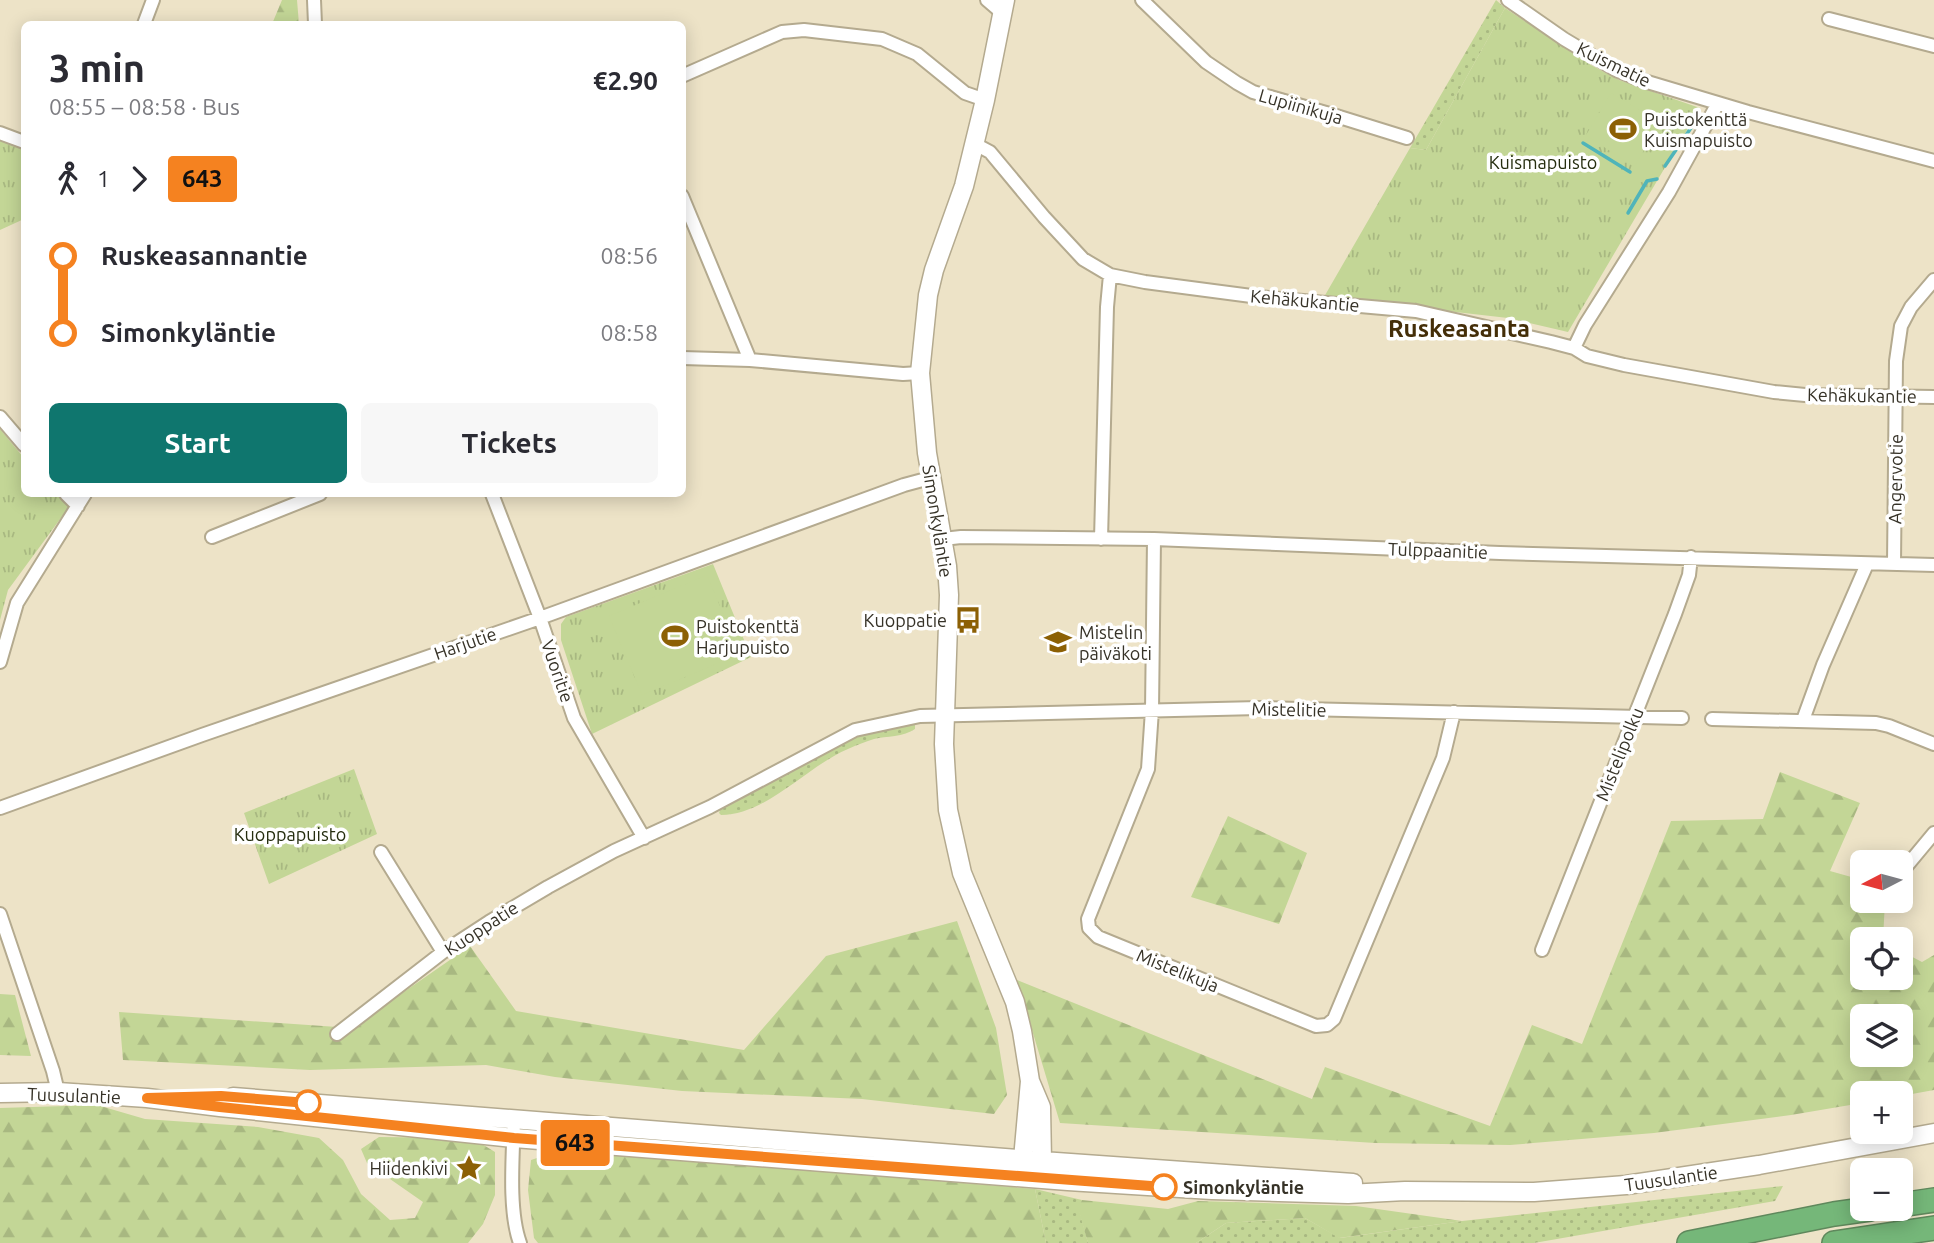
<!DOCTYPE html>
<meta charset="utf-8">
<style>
body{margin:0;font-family:Ubuntu,sans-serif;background:#f7f7f7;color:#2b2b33;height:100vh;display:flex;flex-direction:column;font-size:26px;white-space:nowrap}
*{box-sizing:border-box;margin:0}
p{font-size:23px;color:#7c7c81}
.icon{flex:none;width:38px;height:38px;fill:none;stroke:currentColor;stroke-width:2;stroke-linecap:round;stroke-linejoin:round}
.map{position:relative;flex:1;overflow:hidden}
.details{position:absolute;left:21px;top:21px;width:665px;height:476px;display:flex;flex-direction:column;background:#fff;border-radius:10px;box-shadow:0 4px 18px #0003}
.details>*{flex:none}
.badge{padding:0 14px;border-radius:5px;font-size:24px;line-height:46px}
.needle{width:46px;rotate:264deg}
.fabs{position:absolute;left:1850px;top:850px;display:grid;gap:14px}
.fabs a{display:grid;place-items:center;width:63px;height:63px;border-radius:10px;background:#fff;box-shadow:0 4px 18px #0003;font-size:35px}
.map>.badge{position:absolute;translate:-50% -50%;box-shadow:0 0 0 4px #fff}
.legs{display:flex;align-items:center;gap:10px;height:77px;padding:0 28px;font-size:23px}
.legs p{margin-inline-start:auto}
.head{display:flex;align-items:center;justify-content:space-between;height:119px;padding:0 28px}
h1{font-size:38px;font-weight:600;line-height:52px}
.primary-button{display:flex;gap:14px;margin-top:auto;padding:14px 28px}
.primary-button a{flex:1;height:80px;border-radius:10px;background:#0f766e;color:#fff;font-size:28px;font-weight:600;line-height:80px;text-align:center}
.primary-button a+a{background:#f7f7f7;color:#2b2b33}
ul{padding:0 28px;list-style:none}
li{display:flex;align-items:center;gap:24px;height:77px;font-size:26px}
li i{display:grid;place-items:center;width:10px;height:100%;margin:0 9px;background:currentColor}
li i::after{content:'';width:18px;height:18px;margin:-9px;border:5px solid;border-radius:50%;background:#fff}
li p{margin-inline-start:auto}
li:first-child i{background:linear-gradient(#0000 50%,currentColor 0)}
li:last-child i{background:linear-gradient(currentColor 50%,#0000 0)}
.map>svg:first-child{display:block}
.grass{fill:url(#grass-dots)}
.forest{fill:url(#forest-firs);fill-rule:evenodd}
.park{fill:url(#park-tufts)}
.garden{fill:#c3d696}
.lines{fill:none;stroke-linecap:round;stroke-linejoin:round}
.stream{stroke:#4fb4ba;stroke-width:3.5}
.minor-casing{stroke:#b4aa8f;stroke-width:16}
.secondary-casing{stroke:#b4aa8f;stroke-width:21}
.motorway-casing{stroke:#5f885c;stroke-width:26}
.minor{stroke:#fff;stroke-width:12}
.secondary{stroke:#fff;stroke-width:18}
.motorway{stroke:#75b779;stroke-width:23}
.line-1-casing{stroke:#fff;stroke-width:16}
.line-1{stroke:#f58220;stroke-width:10}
.stop-1-dot{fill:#fff;stroke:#f58220;stroke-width:3.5}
.labels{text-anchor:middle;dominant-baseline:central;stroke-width:7;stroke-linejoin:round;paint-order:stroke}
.street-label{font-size:18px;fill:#363227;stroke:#fff}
.poi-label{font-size:18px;fill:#363227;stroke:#fff;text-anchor:start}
.park-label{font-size:18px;fill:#252d0f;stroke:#fff}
.stop-label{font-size:18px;font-weight:bold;fill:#363227;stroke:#fff;text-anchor:start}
.district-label{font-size:24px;font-weight:bold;fill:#442e08;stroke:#fff}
</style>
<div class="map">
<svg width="1934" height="1243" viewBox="0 0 1934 1243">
<defs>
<pattern id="grass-dots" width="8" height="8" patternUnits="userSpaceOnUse" patternTransform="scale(1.75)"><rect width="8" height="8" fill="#c3d696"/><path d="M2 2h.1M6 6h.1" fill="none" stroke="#a8b881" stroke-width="1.8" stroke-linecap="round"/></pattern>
<pattern id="forest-firs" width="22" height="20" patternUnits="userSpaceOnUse" patternTransform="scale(1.75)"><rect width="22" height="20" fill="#c3d696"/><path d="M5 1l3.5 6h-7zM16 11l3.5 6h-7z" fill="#a8b881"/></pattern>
<pattern id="park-tufts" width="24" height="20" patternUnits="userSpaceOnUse" patternTransform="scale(1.75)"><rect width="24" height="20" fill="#c3d696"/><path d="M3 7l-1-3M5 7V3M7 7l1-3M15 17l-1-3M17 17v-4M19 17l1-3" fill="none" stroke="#a8b881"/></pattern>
</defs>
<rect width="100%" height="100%" fill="#ede3c7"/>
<path class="grass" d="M1496,0L1505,8L1426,150L1410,148Z
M915,723V729C904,737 886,736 874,739C865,742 856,745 848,749C807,766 767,815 721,815L719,813L720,810L852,739L871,732Z
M1783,1186L1775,1201L1534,1243H1196L1226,1223L1305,1218L1340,1238L1462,1221Z
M1035,1189L1082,1200L1079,1209L1088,1243H1046Z"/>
<path class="forest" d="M282,0H297L299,24H272Z
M1780,772L1860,803L1830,871L1862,880V901H1885L1883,940H1862V978H1900L1901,951L1922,962L1934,955V1090L1901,1096L1900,1094H1862V1103L1791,1115L1654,1133L1510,1145L1375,1143L1060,1123L1017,980L1312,1099L1325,1067L1490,1126L1532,1025L1582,1044L1671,821L1763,819ZM1862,1017H1900V1055H1862Z
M1228,816L1307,853L1279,924L1191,897Z
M957,921L996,1028L1007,1095L994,1114L862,1099L682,1091L555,1077L486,1065L310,1070L123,1060L119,1012L352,1028L470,946L516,1011L744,1050L826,956Z
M0,994L15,995L31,1056L0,1055Z
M97,1105L145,1119L258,1127L319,1138L343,1160L361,1194L390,1220L415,1218L423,1202L367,1163L361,1149L379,1137L472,1138L495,1152V1195L483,1224L468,1243H0V1108Z
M561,1150L1035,1189L1046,1243H538L534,1238L528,1190L531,1160Z
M1082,1200L1168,1209L1198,1201L1356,1206L1462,1221L1339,1238L1305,1218L1226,1223L1196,1243H1088L1078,1208Z"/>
<path class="park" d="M1505,8L1591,65L1619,80L1700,108L1568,332L1508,318L1324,297L1410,148L1426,150Z
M0,140L24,149V219L0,230Z
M0,429L24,458V494H57L69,507L8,590L0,620Z
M713,564L751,657L592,734L561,640V624L566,617Z
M354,769L377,834L269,884L244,813Z"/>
<path class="garden" d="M1611,93L1661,122L1634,167L1586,135Z
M707,575L740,654L642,695L609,616Z"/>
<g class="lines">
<path class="stream" d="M1583,143L1630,172
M1665,166L1695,122
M1628,213L1647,181L1657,179"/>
<defs>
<path id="minor" d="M314,0L315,24
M987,0L1001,12
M1142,0L1206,62L1237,83L1253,92L1333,115L1407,138
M1508,0L1564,39L1616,70L1644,81L1748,112L1934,161
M1829,19L1934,46
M144,24L153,0
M682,76L782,32L804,30L882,39L917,54L965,93L985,100
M0,133L24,142
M975,144L990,152L1044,217L1083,259L1110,275L1145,282L1259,297L1416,311L1551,342L1574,348L1587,356L1624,365L1774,392L1805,395L1934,397
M682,196L750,360
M1574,348L1585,325L1669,192L1718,103
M682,358L750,360L903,374L920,373
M0,417L24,445
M66,494L78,506
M492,494L540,618L574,718L644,838
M212,537L320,494
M943,539L961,537L1154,539L1500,553L1934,565
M1101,539L1107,307L1110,275
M1154,539L1152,710L1148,769L1088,919L1089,928L1098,937L1316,1026L1327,1025L1334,1019L1443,758L1454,712
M1894,564L1896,361L1901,326L1911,307L1934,280
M0,662L17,603L85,494
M1712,719L1876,723L1889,726L1934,744
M1803,720L1823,665L1867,564
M0,808L202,735L540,618L904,485L930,478
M381,852L443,952
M1900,874L1934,833
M0,914L53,1071L58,1092
M1542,950L1675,614L1689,575L1691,557
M337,1034L443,952L489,922L548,887L614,851L710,807L855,730L920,716L1259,708L1682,718
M514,1119C513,1155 508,1210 520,1243"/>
<path id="secondary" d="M1005,0L985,100L964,186L934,270L928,295L920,373L927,453L947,566L949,595L944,744L948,810L962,873L1015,1002L1022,1031L1030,1081L1041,1107L1042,1161L1037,1170
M0,1093L58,1092L147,1098L220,1107L514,1138L1068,1181L1212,1190L1348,1194L1405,1191L1534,1192L1626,1185L1759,1165L1934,1133
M233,1097L1042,1161L1353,1183
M1026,1168L1023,1159L1030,1081"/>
<path id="motorway" d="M1900,1205L1934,1200
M1689,1243L1834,1214L1870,1209
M1834,1243L1934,1228"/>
</defs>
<use href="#minor" class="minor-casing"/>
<use href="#secondary" class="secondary-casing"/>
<use href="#motorway" class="motorway-casing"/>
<use href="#minor" class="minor"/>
<use href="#secondary" class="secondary"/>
<use href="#motorway" class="motorway"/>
</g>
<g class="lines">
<defs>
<path id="line-1" d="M308,1103L221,1096L147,1098L220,1107L514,1138L1164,1187"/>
</defs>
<use href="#line-1" class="line-1-casing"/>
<use href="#line-1" class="line-1"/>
</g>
<defs>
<symbol id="stadium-bare" viewBox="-9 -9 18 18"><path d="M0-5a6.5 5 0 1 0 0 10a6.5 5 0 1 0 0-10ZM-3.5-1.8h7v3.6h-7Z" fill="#8c6005" stroke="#fff" stroke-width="2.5" paint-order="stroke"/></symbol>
<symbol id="bus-bare" viewBox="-9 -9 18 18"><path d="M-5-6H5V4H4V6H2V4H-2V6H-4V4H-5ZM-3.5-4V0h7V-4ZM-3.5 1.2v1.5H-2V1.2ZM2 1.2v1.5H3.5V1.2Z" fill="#8c6005" stroke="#fff" stroke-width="2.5" paint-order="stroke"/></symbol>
<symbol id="school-bare" viewBox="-9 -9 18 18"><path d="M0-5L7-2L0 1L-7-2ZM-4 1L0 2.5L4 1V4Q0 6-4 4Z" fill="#8c6005" stroke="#fff" stroke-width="2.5" paint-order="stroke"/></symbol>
<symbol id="sight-bare" viewBox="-9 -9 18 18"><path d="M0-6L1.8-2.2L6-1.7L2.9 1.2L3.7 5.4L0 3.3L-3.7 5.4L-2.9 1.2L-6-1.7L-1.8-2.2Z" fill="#8c6005" stroke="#fff" stroke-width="2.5" paint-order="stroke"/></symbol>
</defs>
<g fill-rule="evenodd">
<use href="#stadium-bare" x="1604" y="110" width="38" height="38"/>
<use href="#bus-bare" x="949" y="601" width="38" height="38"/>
<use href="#stadium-bare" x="656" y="617" width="38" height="38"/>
<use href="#school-bare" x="1039" y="623" width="38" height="38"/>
<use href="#sight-bare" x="450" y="1149" width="38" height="38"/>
</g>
<g class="stop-1-dot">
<circle cx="308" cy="1103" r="12"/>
<circle cx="1164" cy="1187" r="12"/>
</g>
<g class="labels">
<g class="street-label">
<text transform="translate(1614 64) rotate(26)">Kuismatie</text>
<text transform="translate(1301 106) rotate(16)">Lupiinikuja</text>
<text transform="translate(1305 300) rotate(5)">Kehäkukantie</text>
<text transform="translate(1862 395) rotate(1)">Kehäkukantie</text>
<text transform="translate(1895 479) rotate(-89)">Angervotie</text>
<text transform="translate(938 521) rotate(81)">Simonkyläntie</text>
<text transform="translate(1438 550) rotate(2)">Tulppaanitie</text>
<text transform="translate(465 643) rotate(-19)">Harjutie</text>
<text transform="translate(558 671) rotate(71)">Vuoritie</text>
<text transform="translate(1289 709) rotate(1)">Mistelitie</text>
<text transform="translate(1619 754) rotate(-68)">Mistelipolku</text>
<text transform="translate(481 928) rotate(-33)">Kuoppatie</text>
<text transform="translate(1178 970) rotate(22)">Mistelikuja</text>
<text transform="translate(74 1095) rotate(2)">Tuusulantie</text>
<text transform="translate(1671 1178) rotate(-8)">Tuusulantie</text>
</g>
<g class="poi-label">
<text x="1644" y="119">Puistokenttä<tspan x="1644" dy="21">Kuismapuisto</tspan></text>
<text x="947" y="620" text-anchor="end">Kuoppatie</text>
<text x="696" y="626">Puistokenttä<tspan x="696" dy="21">Harjupuisto</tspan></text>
<text x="1079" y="632">Mistelin<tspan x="1079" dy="21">päiväkoti</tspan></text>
<text x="448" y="1168" text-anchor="end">Hiidenkivi</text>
</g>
<g class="park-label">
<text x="1543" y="162">Kuismapuisto</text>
<text x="290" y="834">Kuoppapuisto</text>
</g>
<g class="stop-label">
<text x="1183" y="1187">Simonkyläntie</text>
</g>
<g class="district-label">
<text x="1459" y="328">Ruskeasanta</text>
</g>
</g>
</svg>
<div class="fabs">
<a><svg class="needle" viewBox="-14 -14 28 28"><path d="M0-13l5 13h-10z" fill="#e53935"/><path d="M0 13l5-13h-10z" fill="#7c7c81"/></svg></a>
<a><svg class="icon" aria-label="locate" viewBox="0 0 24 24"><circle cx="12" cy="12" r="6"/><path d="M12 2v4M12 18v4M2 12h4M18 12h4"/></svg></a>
<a><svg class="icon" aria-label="layers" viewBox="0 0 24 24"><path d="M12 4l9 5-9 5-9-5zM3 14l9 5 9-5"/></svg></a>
<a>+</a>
<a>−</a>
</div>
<b class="badge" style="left:575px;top:1143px;background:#f58220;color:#111">643</b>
<section class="details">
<div class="head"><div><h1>3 min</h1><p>08:55 – 08:58 · Bus</p></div><b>€2.90</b></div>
<div class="legs"><svg class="icon" aria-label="walk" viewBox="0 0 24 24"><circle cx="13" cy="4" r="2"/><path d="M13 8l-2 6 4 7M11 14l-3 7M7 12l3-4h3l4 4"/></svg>1<svg class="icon" aria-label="forward" viewBox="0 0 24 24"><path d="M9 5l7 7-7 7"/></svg><b class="badge" style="background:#f58220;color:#111">643</b></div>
<ul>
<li><i style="color:#f58220"></i><b>Ruskeasannantie</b><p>08:56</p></li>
<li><i style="color:#f58220"></i><b>Simonkyläntie</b><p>08:58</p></li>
</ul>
<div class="primary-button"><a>Start</a><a>Tickets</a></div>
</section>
</div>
